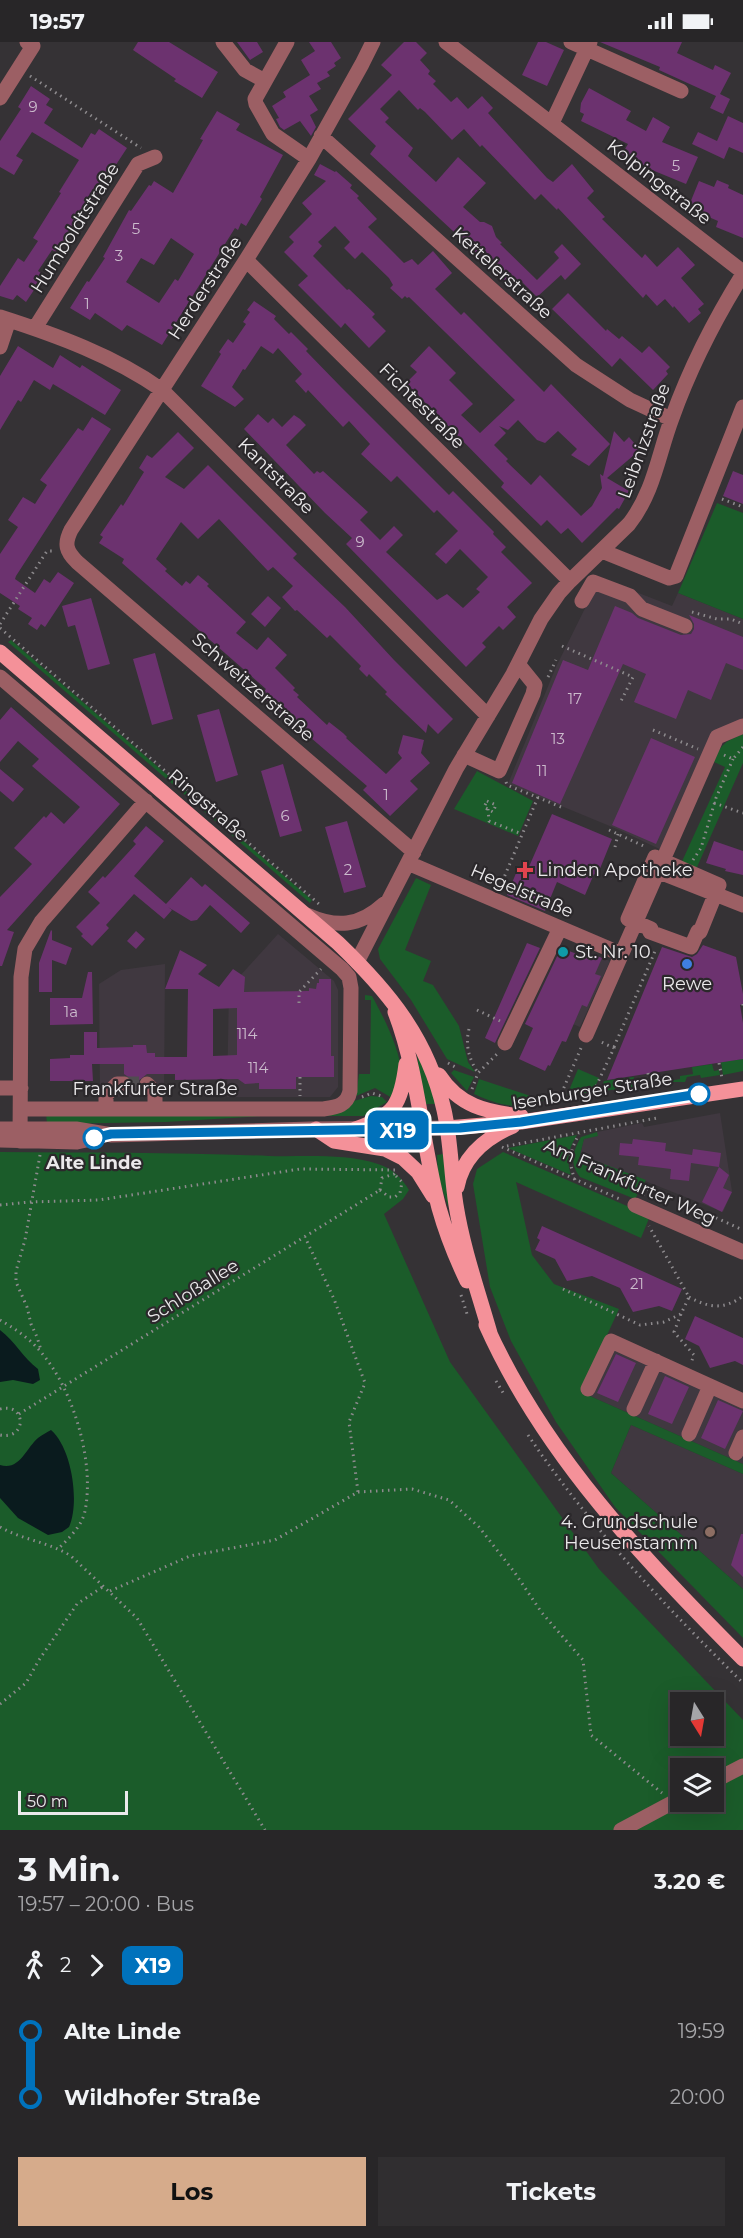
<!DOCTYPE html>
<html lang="de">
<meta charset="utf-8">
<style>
body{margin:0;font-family:Montserrat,sans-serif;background:#302e30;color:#f1f3f6;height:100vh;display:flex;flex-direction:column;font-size:22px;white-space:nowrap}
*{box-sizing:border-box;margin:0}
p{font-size:20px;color:#a5a5a8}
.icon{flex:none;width:33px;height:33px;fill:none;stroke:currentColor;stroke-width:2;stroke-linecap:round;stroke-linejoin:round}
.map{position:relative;height:1788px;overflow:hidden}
.panel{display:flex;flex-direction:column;background:#282628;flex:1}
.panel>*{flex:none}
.badge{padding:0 12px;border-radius:9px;font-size:21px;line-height:39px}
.needle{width:39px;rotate:169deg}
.tools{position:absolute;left:670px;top:1650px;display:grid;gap:12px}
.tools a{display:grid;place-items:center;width:54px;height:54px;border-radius:0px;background:#282628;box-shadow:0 6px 24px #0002,0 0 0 2px #444345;font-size:30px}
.scale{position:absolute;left:18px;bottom:15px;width:110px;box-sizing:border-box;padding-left:6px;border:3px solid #ebe9eb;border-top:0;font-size:16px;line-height:21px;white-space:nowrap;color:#ebe9eb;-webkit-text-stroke:4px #2b282b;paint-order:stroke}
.map>.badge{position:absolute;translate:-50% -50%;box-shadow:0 0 0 3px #fff}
.legs{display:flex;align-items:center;gap:9px;height:66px;padding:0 18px;font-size:20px}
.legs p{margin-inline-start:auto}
.headline{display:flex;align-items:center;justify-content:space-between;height:102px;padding:0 18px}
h1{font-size:33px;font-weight:700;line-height:45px}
.button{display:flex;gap:12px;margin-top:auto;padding:12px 18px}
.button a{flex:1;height:69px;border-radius:0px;background:#d6ab8b;color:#111;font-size:24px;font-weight:700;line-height:69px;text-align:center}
.button a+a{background:#302e30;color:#f1f3f6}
ul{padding:0 18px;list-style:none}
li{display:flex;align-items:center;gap:21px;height:66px;font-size:22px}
li i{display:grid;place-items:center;width:9px;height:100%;margin:0 8px;background:currentColor}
li i::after{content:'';width:15px;height:15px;margin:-8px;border:4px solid;border-radius:50%;background:#282628}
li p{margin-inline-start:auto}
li:first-child i{background:linear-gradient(#0000 50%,currentColor 0)}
li:last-child i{background:linear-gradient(currentColor 50%,#0000 0)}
.status{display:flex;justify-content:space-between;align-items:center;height:42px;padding:0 30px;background:#282628;direction:ltr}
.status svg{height:16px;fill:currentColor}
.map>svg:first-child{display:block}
.built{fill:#403840}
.green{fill:#1b5c2a;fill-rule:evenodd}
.water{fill:#0a1b1e}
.building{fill:#6c326f;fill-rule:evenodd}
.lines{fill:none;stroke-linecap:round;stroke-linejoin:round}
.minor-tunnel{stroke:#504d50;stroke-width:15;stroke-dasharray:15 8;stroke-linecap:butt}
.path{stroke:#8e8b8e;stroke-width:3;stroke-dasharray:1.5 4.5;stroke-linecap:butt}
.minor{stroke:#9c5f64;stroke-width:15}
.major{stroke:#f49199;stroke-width:15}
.line-1-casing{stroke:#fff;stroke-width:14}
.line-1{stroke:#0072bc;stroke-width:9}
.health-dot{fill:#e0444e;stroke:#2b282b;stroke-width:2}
.culture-dot{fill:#0f9aa8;stroke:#2b282b;stroke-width:2}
.shop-dot{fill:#3f7fe0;stroke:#2b282b;stroke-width:2}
.stop-1-dot{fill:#fff;stroke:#0072bc;stroke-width:3}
.education-dot{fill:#8d6e63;stroke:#2b282b;stroke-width:2}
.labels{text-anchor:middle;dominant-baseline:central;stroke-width:4.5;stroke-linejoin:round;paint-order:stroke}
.number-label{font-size:15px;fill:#cbbbcc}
.street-label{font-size:18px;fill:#ebe9eb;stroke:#2b282b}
.poi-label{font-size:18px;fill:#ebe9eb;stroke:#2b282b;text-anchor:start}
.stop-label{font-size:18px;font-weight:bold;fill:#ebe9eb;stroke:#2b282b}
</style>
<div class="status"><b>19:57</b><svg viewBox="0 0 49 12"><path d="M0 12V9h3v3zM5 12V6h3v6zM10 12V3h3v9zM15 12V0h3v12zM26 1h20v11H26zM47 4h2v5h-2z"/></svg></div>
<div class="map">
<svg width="743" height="1788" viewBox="0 0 743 1788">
<rect width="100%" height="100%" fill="#353235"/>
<path class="built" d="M600,536L672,564L678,551L743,577V689L719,699L670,812L617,787L508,742L556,625Z
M278,892L334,939L338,948V1045L330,1055H227L229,946Z
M579,907L610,919L580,985L549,972Z
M165,922L164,1054L100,1055L99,942L121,928Z
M720,1071L732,1149L723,1170L580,1113L584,1096L597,1094V1090L642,1081L644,1085Z
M606,1294L743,1354V1422L581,1350Z
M631,1383L743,1432V1547L611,1431Z"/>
<path class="green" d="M717,461L743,471V577L678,551Z
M11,598L312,858L310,861L8,600Z
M743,692V721L694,832L679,826L725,725L714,720C721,701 725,700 743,692Z
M477,729L533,759L518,794L454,767Z
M416,836L431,843L405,908L431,919L423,939L433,943L459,984L468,1020L475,1030L447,1017L411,958L380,917L378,907Z
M365,953L372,954C383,974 402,1010 401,1033C401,1040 395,1049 392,1056L375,1046L356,1054L359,1032H370L371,958H365Z
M417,1010L437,1062H426L419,1032Z
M743,1017V1029L723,1033L721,1020Z
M712,1022L714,1029L719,1028L720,1033L701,1036L700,1033L687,1035L685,1040H667L666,1037L669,1036V1039L680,1037V1034L693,1032L692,1025Z
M578,1027L599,1036L593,1050L567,1053Z
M454,1028L474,1035L467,1049L451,1031Z
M634,1035L635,1046L600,1049L604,1039Z
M479,1037L543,1058L539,1063C512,1066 498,1063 474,1052Z
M371,1054L382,1055L387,1060L363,1074H309C324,1072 345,1073 354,1059Z
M46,1071L278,1073L166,1080L47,1082Z
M597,1090L598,1094L584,1097L580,1113L646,1138L635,1157L580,1135C569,1121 573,1109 581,1095Z
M577,1093C568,1108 566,1117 571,1133L508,1106Z
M0,1110C90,1111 180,1110 269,1114C305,1115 344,1111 378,1122C393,1127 401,1135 409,1148L403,1157L384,1172L450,1320L599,1527L743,1678V1788H0ZM681,1660H714V1694H681ZM681,1726H714V1760H681Z
M503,1110L650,1174L641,1196L516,1140L532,1213L554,1242L619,1267L581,1350L743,1422V1432L631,1383L611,1431L743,1547V1596L615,1465L556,1380L511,1299L490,1245L473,1142L477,1127Z
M443,1112L449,1162L448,1164L438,1135L437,1113Z"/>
<path class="water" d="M0,1288C15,1299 23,1316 38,1327L40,1338L33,1342L13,1338L0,1340Z
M51,1388C72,1406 80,1461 69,1485L62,1490L48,1493L18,1476L0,1456V1423C20,1429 26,1406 38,1396C42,1393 47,1390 51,1388Z"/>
<path class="building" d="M138,0H169L218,30L202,56L174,39L176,37L133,8Z
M237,0H257L263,10L250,18Z
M309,0H331L341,16L334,21L336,24L327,30L330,34L317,41L321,47L309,54L318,68L310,73L316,85L311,94L300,79L284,88L280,85L276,77L279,76L272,64L286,55L283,50L310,33L301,18L315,9Z
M404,0H416L427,11L420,18L430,29L428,32L436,39L433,42L451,60L457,55L468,67L482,54L493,66L488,71L547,136L553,140L572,122L594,149L587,156L605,175L602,177L642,216L645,212L657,225L678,205L695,223L681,236L704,262L698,267L701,271L689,281L674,264L673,266L665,257L657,264L646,252L643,256L558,166L557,168L541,152L535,158L482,103L480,105L464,87L452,98L425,70L420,66L418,68L399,48L380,67L389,76L385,80L413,106L408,114L436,140L458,115L486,141L463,165L480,180H484L492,184L496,195L502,201L500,202L537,238L559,216L554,210L562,202L581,222L565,238L561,233L537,255L521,239L513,247L454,190L370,112L376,104L348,77L392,33L381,23Z
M538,0H546L564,8L547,44L522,33Z
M600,0H682L677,11L713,28L715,23L731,31L720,52L730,57L723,72L710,66L716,54L659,28L660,25Z
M31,44L50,57L46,63L53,67L44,81L82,106L91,91L95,93L99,87L127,106L58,211L52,208L38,229L44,233L26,260L17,253L13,258L0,254V244L18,216L24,220L38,199L33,196L61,151L59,150L79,118L32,90L16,114L23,118L14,133L0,125V99L21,67L18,65Z
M589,46L631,69L626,78L646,89L653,75L670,85L662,100L698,115L686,142L652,128L622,112L628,102L581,79L584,72L580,70L581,61Z
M217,69L240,82L236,88L283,113L260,155L262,157L246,184L241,181L238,188L235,186L162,303L127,283L122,289L95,271L90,278L70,266L87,239L89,240L105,216L103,215L129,168L131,169L149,143L151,144L154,139L173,151L203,98L200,97ZM171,196L194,212L178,239L175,237L159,261L126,240L141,216L154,223Z
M728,74L743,81V111L729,105L724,117L692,102L698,90L717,99Z
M320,122L335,130L336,129L352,143L350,146L359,154L357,156L377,177L368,185L404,221L412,217L418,223L433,209L452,231L435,247L461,273L464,270L544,350L551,342L610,402L589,424L571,413L577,407L558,389L545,401L537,398L518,378L508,388L499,384L506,391L494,403L508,417L506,419L531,443L540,433L581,474L592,464L602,446L600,432L603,434L614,389L624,400L629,395L640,408L607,436L629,449L619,467L617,466L582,501L568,486L561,492L547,478L541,484L501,445L504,441L406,341L417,330L410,324L429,304L456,331L449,338L473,362L461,373L480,391L515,358L409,255L407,256L405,254L402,257L390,246L393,243L389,236L362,210L355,217L344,206L350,200L335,184L318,200L322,204L313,214L347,248L349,247L375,272L372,275L386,289L369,306L345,281L341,286L298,243L308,234L284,210L294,200L289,195L312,172L302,161L326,139L314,133Z
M717,138L729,143L728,146L743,153V196L716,185L718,179L688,166L699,139L714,145Z
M568,251L606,289L607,287L619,297L622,294L642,311L649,304L670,325L666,329L668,332L653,348L620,316L612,325L552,267Z
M254,259L276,274L274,277L289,292L291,290L308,307L306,309L341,345L449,453L453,449L494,490L493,492L506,505L501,510L532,541L507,565L516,575L503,588L499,584L482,601L486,605L466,625L346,502L352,496L325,471L244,387L258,372L268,381L273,376L282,385L294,373L300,377L306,383L286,403L314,432L317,429L320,431L323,429L368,470L360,478L380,498L394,484L403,493L386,510L437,558L447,552L463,566L480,550L476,547L488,535L460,507L446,522L435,512L458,489L437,468L434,471L397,434L391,440L361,412L370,402L349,379L343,385L308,348L306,351L295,339L302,332L278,306L273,312L261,304L245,328L243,327L232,345L244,357L235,365L201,344L221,312L219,310L228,297L233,301L246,282L243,280L250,270L247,268Z
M18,304L53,326L60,313L80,326L82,323L121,348L105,373L53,342L50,348L34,338L21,360L18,358L0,388V334Z
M92,375L111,387L16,534L15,537L35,551L44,537L50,541L58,530L74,541L45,585L41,582L37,588L28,582L32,576L18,567L20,564L0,551V512L18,485L8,478L23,455L35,462L47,443L40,438L78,386L83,389Z
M178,390L194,406L165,435L184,447L208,423L297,512L293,516L345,565L394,618L453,677L438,692L428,682L426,691L385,652L387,650L369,632L367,635L359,627L361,624L330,593L327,596L297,568L295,569L282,555L293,544L273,525L268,529L219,477L198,497L181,480L156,517L167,527L165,529L182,544L186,539L190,542L198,533L209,542L207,544L246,580L236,591L257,608L268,595L287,613L275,626L295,646L293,648L299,653L297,655L327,683L329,680L343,691L347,695L346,696L386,732L402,716L398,711L403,693L424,698L421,711L430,721L410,739L418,747L390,774L363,748L367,744L261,653L266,647L122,521L124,517L99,501L103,495L100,493L121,462L123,464L144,430L139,426L147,413L152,416Z
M733,429L743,433V462L723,454Z
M268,554L281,566L265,585L251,572Z
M91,556L110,622L88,628L75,583L68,585L62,564Z
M615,564L632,571L638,576L681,593L691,592L694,587V582L689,573L743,595V628L726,621L711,658L688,648L676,677L634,660L646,632L623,622L560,762L512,741L563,618L588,628Z
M155,611L173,677L152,683L133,617Z
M11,665L120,762L7,888L14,890L2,924H0V855L32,822L14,806L44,774L46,776L51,770L64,782L80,765L32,724L39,717L18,699L0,720V678Z
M219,667L238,733L216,740L197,673Z
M651,696L695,715L656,802L612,783Z
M283,722L302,789L280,795L261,729Z
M0,727L24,747L13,760L0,749Z
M552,772L612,797L597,834L594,832L585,853L557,840L545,869L507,853L519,824L528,827Z
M347,779L366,845L344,851L325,785Z
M146,784L164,799L134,834L166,862L191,835L202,845L205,842L250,881L241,891L210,863L197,878L191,879L168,865L172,868L164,877L134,852L106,883L109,886L92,904L81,894L83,892L76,885L100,861L88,850L103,834L105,836L136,802L133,799Z
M714,799L743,809V833L725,829L726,827L706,821Z
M51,888L52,889V898L72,906L66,923L52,918V950H39V921Z
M136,889L145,897L136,907L127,899Z
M527,901L540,906L495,1001L485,996Z
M703,903L736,915L743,952V962L740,963L743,981V1017L607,1038L662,905L692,915L697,912Z
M561,906L577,912L579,907L602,916L595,932L601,934L587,965L582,963L566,1000L562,999L550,1024L548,1023L545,1029L519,1017L533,986L525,982Z
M180,908L207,923L198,932L219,945L233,927L245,935L244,950L309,949V946L316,947L317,941H319V937H331V1014H334V1035H296V1047H259V1041L245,1042L238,1037L175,1038V1032H147L138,1039L139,1047H132L133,1038L124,1032V1022H92L93,1039H50V1017L70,1016V1013H84V990H97V1006L133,1005V1003H146L147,1011H155V1015H187L188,947H165ZM237,966V1013L213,1014V967Z
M88,930H92L93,982L50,983V956H82Z
M633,1097L666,1101L665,1109L692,1113L693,1107L721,1111L719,1125L691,1121L689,1139L670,1137L671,1127L638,1123L639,1115L619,1113L620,1101L632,1102Z
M719,1125L729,1133L723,1146L732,1150L722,1170L702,1160Z
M542,1184L682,1247L672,1269L659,1264L633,1270L620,1246L592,1234L567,1239L555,1217L535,1208L540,1198L537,1196Z
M695,1274L743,1296V1323L735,1319L710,1326L699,1304L685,1297Z
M616,1312L636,1321L618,1360L597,1351Z
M665,1334L689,1345L672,1382L648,1372Z
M718,1358L743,1369L725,1407L701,1396Z
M741,1492H743V1535L731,1523Z"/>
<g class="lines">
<path class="minor-tunnel" d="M124,1042H147"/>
<path class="path" d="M30,34L141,106
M722,457L743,465
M692,570L717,577H731L743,582
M0,582L47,509H53
M0,586L319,862
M562,604L633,635L621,659
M548,635L556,618
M653,688L698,707
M724,713L733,717L743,705
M506,740L507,743L561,765
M487,759L496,763L493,770L484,765Z
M714,761L743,771
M488,767L489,779L522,792
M609,788L646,805
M615,805L618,792
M693,818L701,806L716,756L733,717
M500,845L538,755
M299,961V950L321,927
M743,962V964
M477,968L500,979
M469,987C465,1003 469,1017 478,1031
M614,1005L656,907
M448,1021L457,1026
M719,1021L722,1036
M648,1031L650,1045
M300,1035V1054
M472,1047L478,1031L497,1012
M362,1055L372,1051L384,1055
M591,1055L614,1006L599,999
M559,1057L581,1006
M507,1104L657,1076
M502,1105L622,1158
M40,1113L25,1198L16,1229V1240L27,1265L31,1282L37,1295L41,1308
M575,1138C568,1118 569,1111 579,1092
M380,1148L382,1136L394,1132L396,1129
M380,1148L389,1155H395L400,1151L402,1140L394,1132
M643,1153L648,1145L743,1188
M0,1163L30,1160L99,1158L300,1127L395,1128
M563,1247L640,1283L664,1280L681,1272L689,1255L649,1184
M461,1253L468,1275
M689,1255C709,1266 724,1268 743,1254
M681,1272L674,1290L694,1313L691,1321
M0,1278C14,1286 29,1296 40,1309C73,1346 95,1420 85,1469C82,1484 69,1496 59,1506
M496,1339L505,1354
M0,1367C26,1360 28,1398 0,1393
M19,1372L380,1148
M528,1393C590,1485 664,1563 743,1641
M358,1450L412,1447L449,1458L479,1485L515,1531L542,1571L583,1618L591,1693L662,1751
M0,1485C23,1498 49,1500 71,1514L137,1576L265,1788
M110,1549L190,1514L275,1498L358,1450L349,1380L365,1341L334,1257L305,1195
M0,1662L26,1641L39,1618L77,1562L104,1544"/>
<path class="minor" d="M223,0L245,28L265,39
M287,0L255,57L256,62L273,92L309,117
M373,0L362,22L309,117L246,218L71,488C64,502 66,509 77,520L414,810
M446,0L743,230
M571,0L681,49
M0,56L33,4L27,0
M552,81L590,0
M321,94L576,323L630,358L671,377
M246,218L570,539
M0,275C56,293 114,314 162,348L488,674
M35,286L138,122L155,115
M0,305L9,278
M602,509L669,536L676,534L743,365
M582,559L593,540L630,554L642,567L685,584
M0,635L342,927L349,935L351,946L350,1049C347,1064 336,1065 323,1067H21
M464,713L499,729L533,652L535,643L518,622
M655,815L719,843L700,890L698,889L691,905L650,890L651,887L628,877Z
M408,821L621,912
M657,829L743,863
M307,873C336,886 359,885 384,862
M357,920L456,727L513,632L541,577L559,551L570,539L629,482C654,450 658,413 672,376C690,326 715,277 743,232
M586,993L717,695L743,684
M505,1001L560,886
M147,1042L155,1050V1067
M0,1046H21
M106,1067V1053L117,1042H124
M0,1087H76L112,1093L311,1087L447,1086
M0,1098L77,1100L100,1095
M20,1099L21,935L25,907L41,880L146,759
M635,1163L743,1210
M588,1347L611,1299L743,1359
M634,1367L656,1319
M689,1392L710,1344
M736,1411L743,1395
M714,1739L743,1724
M621,1788L681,1756"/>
<path class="major" d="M0,610L338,901C389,950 428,997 444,1068C451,1099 451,1132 456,1163C463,1207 478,1249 490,1291
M395,970C419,1033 422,1102 439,1166C446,1191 456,1216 467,1239
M439,1033C459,1064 486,1070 521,1074
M447,1086L521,1080L743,1047
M316,1087L334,1099L385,1107L403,1116L418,1130L433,1154
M355,1087C394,1074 401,1063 406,1022
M457,1145C463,1114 485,1096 513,1084
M486,1283C544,1413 644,1517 743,1617"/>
</g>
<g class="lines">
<defs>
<path id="line-1" d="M94,1096L111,1092L460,1086L521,1080L699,1052"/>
</defs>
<use href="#line-1" class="line-1-casing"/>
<use href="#line-1" class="line-1"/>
</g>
<path class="health-dot" d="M522 819h6v6h6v6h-6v6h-6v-6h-6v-6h6z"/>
<circle class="culture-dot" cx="563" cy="910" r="6"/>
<circle class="shop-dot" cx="687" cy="922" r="6"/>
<g class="stop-1-dot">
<circle cx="699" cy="1052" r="10"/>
<circle cx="94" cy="1096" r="10"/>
</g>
<circle class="education-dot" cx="710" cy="1490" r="6"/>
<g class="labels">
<g class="number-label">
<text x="33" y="64">9</text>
<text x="676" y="123">5</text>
<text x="136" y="186">5</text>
<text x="119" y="213">3</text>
<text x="87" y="261">1</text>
<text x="360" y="499">9</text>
<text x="575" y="656">17</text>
<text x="558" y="696">13</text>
<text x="542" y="728">11</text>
<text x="386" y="752">1</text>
<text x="285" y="773">6</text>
<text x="348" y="827">2</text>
<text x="71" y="969">1a</text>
<text x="247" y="991">114</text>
<text x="258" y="1025">114</text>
<text x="637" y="1241">21</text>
</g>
<g class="street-label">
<text transform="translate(659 140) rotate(38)">Kolpingstraße</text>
<text transform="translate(75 186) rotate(-58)">Humboldtstraße</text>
<text transform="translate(502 231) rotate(42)">Kettelerstraße</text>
<text transform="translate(205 246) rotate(-57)">Herderstraße</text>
<text transform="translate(422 364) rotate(45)">Fichtestraße</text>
<text transform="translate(644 399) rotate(-70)">Leibnizstraße</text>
<text transform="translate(276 434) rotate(45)">Kantstraße</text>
<text transform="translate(253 645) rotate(41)">Schweitzerstraße</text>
<text transform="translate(208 763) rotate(41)">Ringstraße</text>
<text transform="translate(522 849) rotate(23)">Hegelstraße</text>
<text x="155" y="1047">Frankfurter Straße</text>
<text transform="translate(592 1049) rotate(-9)">Isenburger Straße</text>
<text transform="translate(630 1140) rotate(24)">Am Frankfurter Weg</text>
<text transform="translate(193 1249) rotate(-32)">Schloßallee</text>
</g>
<g class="poi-label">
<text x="537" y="828">Linden Apotheke</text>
<text x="575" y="910">St. Nr. 10</text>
<text x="687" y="942" text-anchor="middle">Rewe</text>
<text x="698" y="1480" text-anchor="end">4. Grundschule<tspan x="698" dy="21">Heusenstamm</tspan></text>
</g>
<g class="stop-label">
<text x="94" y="1121">Alte Linde</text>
</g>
</g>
</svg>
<div class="tools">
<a><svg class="needle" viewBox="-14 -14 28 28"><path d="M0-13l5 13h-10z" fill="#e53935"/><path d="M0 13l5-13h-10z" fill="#a5a5a8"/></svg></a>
<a><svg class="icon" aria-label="layers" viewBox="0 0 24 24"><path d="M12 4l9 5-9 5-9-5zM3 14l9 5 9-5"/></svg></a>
</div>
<div class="scale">50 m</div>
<b class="badge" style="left:398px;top:1088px;background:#0072bc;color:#fff">X19</b>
</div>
<section class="panel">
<div class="headline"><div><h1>3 Min.</h1><p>19:57 – 20:00 · Bus</p></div><b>3.20 €</b></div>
<div class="legs"><svg class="icon" aria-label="walk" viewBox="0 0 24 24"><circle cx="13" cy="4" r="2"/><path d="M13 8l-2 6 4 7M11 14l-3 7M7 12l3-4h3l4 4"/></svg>2<svg class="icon" aria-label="forward" viewBox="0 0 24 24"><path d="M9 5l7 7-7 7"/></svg><b class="badge" style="background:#0072bc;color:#fff">X19</b></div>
<ul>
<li><i style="color:#0072bc"></i><b>Alte Linde</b><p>19:59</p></li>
<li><i style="color:#0072bc"></i><b>Wildhofer Straße</b><p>20:00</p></li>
</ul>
<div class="button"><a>Los</a><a>Tickets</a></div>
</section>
